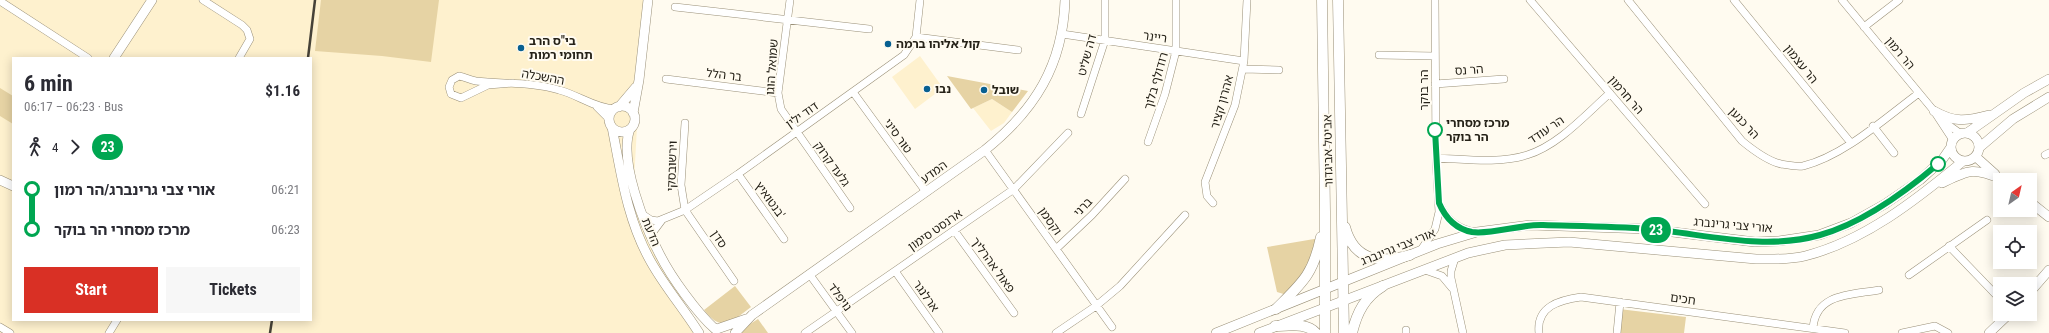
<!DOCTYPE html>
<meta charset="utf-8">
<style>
body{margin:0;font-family:"Roboto Condensed","Noto Sans Hebrew",sans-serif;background:#f7f7f7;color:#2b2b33;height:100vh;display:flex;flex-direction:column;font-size:15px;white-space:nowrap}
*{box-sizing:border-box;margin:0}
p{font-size:13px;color:#7c7c81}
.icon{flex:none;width:22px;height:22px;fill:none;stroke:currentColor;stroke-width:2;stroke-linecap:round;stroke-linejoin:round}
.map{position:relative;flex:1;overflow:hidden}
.side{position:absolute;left:12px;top:57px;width:300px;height:264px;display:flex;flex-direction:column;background:#fff;border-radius:0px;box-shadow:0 2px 10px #0003}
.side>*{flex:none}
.badge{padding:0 8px;border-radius:13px;font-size:14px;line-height:26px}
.needle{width:26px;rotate:34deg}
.fabs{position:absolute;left:1993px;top:173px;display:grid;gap:8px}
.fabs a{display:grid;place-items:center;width:44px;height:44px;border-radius:0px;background:#fff;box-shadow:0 2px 10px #0003;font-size:20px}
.map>.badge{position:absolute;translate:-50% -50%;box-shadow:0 0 0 2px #fff}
.legs{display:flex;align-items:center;gap:6px;height:44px;padding:0 12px;font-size:13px}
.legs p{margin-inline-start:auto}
.head{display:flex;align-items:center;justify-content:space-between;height:68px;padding:0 12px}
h1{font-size:22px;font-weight:700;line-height:30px}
.action{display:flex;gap:8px;margin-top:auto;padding:8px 12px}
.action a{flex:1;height:46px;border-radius:0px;background:#d93025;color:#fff;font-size:16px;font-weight:700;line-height:46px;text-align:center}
.action a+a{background:#f7f7f7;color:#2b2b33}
ul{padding:0 12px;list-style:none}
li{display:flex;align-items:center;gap:14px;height:40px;font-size:15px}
li i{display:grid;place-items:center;width:6px;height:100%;margin:0 5px;background:currentColor}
li i::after{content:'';width:10px;height:10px;margin:-5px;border:3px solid;border-radius:50%;background:#fff}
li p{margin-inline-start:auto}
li:first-child i{background:linear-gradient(#0000 50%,currentColor 0)}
li:last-child i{background:linear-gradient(currentColor 50%,#0000 0)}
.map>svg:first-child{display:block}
.built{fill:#fef1ce;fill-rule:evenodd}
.green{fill:#e6d3a4}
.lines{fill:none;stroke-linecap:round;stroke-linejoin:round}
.street-casing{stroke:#9a9078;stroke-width:8}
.secondary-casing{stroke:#9a9078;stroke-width:10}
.primary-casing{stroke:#9a9078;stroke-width:11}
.street{stroke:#fff;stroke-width:7}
.secondary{stroke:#fff;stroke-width:9}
.primary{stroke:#fff;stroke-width:10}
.rail{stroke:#464238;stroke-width:2.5}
.line-1-casing{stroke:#fff;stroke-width:9}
.line-1{stroke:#00a651;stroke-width:6}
.poi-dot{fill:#086091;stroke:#fffbf0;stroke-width:1.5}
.stop-1-dot{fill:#fff;stroke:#00a651;stroke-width:2}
.labels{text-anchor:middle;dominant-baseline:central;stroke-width:4;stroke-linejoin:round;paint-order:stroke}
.street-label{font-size:12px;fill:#262218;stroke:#fffbf0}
.poi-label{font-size:12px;font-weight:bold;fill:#262218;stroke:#fffbf0;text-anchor:start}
.stop-label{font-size:12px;font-weight:bold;fill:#262218;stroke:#fffbf0;text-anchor:start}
</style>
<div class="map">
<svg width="2049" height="333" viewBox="0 0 2049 333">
<rect width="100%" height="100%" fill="#fffbf0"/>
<path class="built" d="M0,0H651L638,109L634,181L656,256L703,333H0ZM13,58H311V320H13Z
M920,56L943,88L915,109L892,77Z
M992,99L1012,112L1004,123L991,131L973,108Z"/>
<path class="green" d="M321,0H439L431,62L382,56L315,51Z
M947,76L1028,91L1012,112L992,99L971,109Z
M0,88L13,96V124L0,116Z
M1320,238L1317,251L1290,296L1277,292L1267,247Z
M735,286L751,307C731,322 722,333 704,310Z
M1619,309L1686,317L1684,333H1617Z
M758,319L768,333H738L739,331Z"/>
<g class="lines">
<defs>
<path id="street" d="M203,0L242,25L247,30L250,39L239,58
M790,0L778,93L781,109L850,208
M1530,0L1705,204
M1628,0L1742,141C1753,150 1767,161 1781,164C1787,165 1797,167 1803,166C1844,156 1885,118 1919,93
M1734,0L1851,143
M1842,0L1934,111L1953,140
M0,1L88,58
M675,7L869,29
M1864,27L1899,0
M1062,34L1244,61
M916,37L1018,50
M1379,55L1435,56
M1243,69L1279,70
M666,79L778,93
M513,83L488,85L461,98L451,94L449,87L452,80L459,76C465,77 470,80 476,81C504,84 533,82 559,90C578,95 595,108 614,109
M1435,84L1504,79
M853,92L926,192
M597,107L609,119
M1081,114L1105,40V0
M1943,121L1961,134
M685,123L681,185L685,210L734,281
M1873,126L1894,153
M1148,142L1165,94L1176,51V0
M985,150L1112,327
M2045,155L2049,153
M1436,158C1465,159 1498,164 1527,155C1559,145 1585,115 1610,93
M738,174L784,239
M1213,203L1207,196L1205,182L1235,105L1244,61L1247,0
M1440,205C1447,220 1459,230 1476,232
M642,214L651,220L658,221L685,210L738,174L904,55L916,37L920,0
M954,230L1014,313
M652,239L653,232L662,220
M1949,246L2000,299
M1056,249L1092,215L1125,179
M1421,250L1435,229L1439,212L1436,158L1435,0
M1455,258L1451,271V278L1463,333
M1425,270L1442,276L1452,288
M895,271L939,333
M810,275L852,333
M1909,275L1987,220
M0,327L10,333
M1813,328C1816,293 1851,295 1879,290
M1406,330V333
M109,333L117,320
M805,333L1014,189L1068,133
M1056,333L1096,306L1120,286L1185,215
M1539,333C1536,306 1560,300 1581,297L1845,333
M1617,333L1620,302
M1902,333L1935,326L1948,333"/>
<path id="secondary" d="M114,58L152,0
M609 119a13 13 0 1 1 26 0a13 13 0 1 1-26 0Z
M619,107L636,87
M1934,111C1955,123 1966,121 1989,115
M633,113L639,80L648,0
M612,127C621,173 627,220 651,262C665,287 684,309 699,333
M630,129C618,160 645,227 660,255C671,277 697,313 715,329
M1951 147a14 14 0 1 1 28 0a14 14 0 1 1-28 0Z
M1967,133L2024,93L2049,79
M1980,147L2013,119L2049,97
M1976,157L1995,174
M0,180L13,186
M1942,183C1969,170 1973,167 2001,179
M2030,202L2049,217
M2030,292L2049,270
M717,329L746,319
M735,333L752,315L985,150C1035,110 1063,65 1065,0
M1216,333L1437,244L1477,232L1530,225L1648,229L1755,242L1779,241L1819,235L1851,223L1885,204L1920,180L1942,160L1951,147
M1259,333L1468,253L1505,245L1569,242L1756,259C1772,259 1789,260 1805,256C1864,241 1916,200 1962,162
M1989,333L2009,314"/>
<path id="primary" d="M1322,0L1325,211V333
M1338,0L1344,333
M1345,227C1354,261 1380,264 1410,255
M1276,309C1302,283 1313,275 1321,237
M1275,326C1288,326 1306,322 1316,333
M1352,333C1357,312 1365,297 1383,286"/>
</defs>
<use href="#street" class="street-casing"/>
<use href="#secondary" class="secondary-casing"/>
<use href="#primary" class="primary-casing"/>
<use href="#street" class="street"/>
<use href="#secondary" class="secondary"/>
<use href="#primary" class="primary"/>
<path class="rail" d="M308,58L315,0
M270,333L272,320"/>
</g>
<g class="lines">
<defs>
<path id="line-1" d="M1435,130L1439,203C1445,217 1456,229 1472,232C1491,235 1521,224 1543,225C1578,226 1614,226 1649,229C1705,234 1764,251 1820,235C1863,223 1904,193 1938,164"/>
</defs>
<use href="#line-1" class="line-1-casing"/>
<use href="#line-1" class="line-1"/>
</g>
<g class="poi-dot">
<circle cx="888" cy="44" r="4"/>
<circle cx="521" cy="48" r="4"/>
<circle cx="927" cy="89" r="4"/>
<circle cx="984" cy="90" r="4"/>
</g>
<g class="stop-1-dot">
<circle cx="1435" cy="130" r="7"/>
<circle cx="1938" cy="164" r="7"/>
</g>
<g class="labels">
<g class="street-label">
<text transform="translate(1155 37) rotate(8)">ריינר</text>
<text transform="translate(1900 53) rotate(50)">הר רמון</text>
<text transform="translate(1087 55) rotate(-75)">דה שליט</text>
<text transform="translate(1801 64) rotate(51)">הר עצמון</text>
<text transform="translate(772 67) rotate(-86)">שמואל הוגו</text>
<text transform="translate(1469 70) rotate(-4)">הר נס</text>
<text transform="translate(724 75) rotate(7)">בר הלל</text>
<text transform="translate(543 77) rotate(10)">ההשכלה</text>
<text transform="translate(1156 81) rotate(-74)">רודולף בלוך</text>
<text transform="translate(1424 90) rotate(-90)">הר בוקר</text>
<text transform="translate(1626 95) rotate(49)">הר חרמון</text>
<text transform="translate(1222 102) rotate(-74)">אהרון קציר</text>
<text transform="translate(802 115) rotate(-35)">דוד ילין</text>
<text transform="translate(1744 123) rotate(47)">הר כנען</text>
<text transform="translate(1546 130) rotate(-34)">הר עודד</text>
<text transform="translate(898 136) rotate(54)">טור סיני</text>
<text transform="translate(1328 151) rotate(-91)">אביטל אביגדור</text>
<text transform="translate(832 164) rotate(54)">גלעד קרוק</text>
<text transform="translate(672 166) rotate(-88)">וירשובסקי</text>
<text transform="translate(934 172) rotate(-36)">המדע</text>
<text transform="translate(770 200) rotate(54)">בנטואיץ'</text>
<text transform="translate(1083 207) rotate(-46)">ברני</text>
<text transform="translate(1050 221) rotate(55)">וקסמן</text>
<text transform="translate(1733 225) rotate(5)">אורי צבי גרינברג</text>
<text transform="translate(935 230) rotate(-35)">ארנסט סימון</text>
<text transform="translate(651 232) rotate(67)">הדעת</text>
<text transform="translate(719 239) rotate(56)">סדן</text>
<text transform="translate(1398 247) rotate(-22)">אורי צבי גרינברג</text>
<text transform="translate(993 265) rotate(54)">פאול אהרליך</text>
<text transform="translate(926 296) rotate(55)">ארלנגר</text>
<text transform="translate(840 297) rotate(54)">נויפלד</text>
<text transform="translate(1683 299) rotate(8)">חכים</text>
</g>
<g class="poi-label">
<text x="529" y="41">בי"ס הרב<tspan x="529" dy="14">תחומי רמות</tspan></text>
<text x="896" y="44">קול אליהו ברמה</text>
<text x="935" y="89">נבו</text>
<text x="992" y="90">שובל</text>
</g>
<g class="stop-label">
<text x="1446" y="123">מרכז מסחרי<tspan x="1446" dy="14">הר בוקר</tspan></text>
</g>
</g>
</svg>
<div class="fabs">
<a><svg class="needle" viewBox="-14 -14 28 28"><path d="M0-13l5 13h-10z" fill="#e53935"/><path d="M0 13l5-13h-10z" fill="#7c7c81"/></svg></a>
<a><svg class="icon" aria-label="locate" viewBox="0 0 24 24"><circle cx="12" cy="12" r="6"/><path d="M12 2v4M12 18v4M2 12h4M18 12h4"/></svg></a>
<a><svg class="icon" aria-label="layers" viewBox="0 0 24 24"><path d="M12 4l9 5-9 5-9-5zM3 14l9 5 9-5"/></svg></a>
</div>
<b class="badge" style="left:1656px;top:230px;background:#00a651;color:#fff">23</b>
<section class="side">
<div class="head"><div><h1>6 min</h1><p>06:17 – 06:23 · Bus</p></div><b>$1.16</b></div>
<div class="legs"><svg class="icon" aria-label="walk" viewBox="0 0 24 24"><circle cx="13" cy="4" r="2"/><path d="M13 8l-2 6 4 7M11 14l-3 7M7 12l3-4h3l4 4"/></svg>4<svg class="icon" aria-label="forward" viewBox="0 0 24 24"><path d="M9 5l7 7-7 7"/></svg><b class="badge" style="background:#00a651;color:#fff">23</b></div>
<ul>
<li><i style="color:#00a651"></i><b>אורי צבי גרינברג/הר רמון</b><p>06:21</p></li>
<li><i style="color:#00a651"></i><b>מרכז מסחרי הר בוקר</b><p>06:23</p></li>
</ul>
<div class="action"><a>Start</a><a>Tickets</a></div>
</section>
</div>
